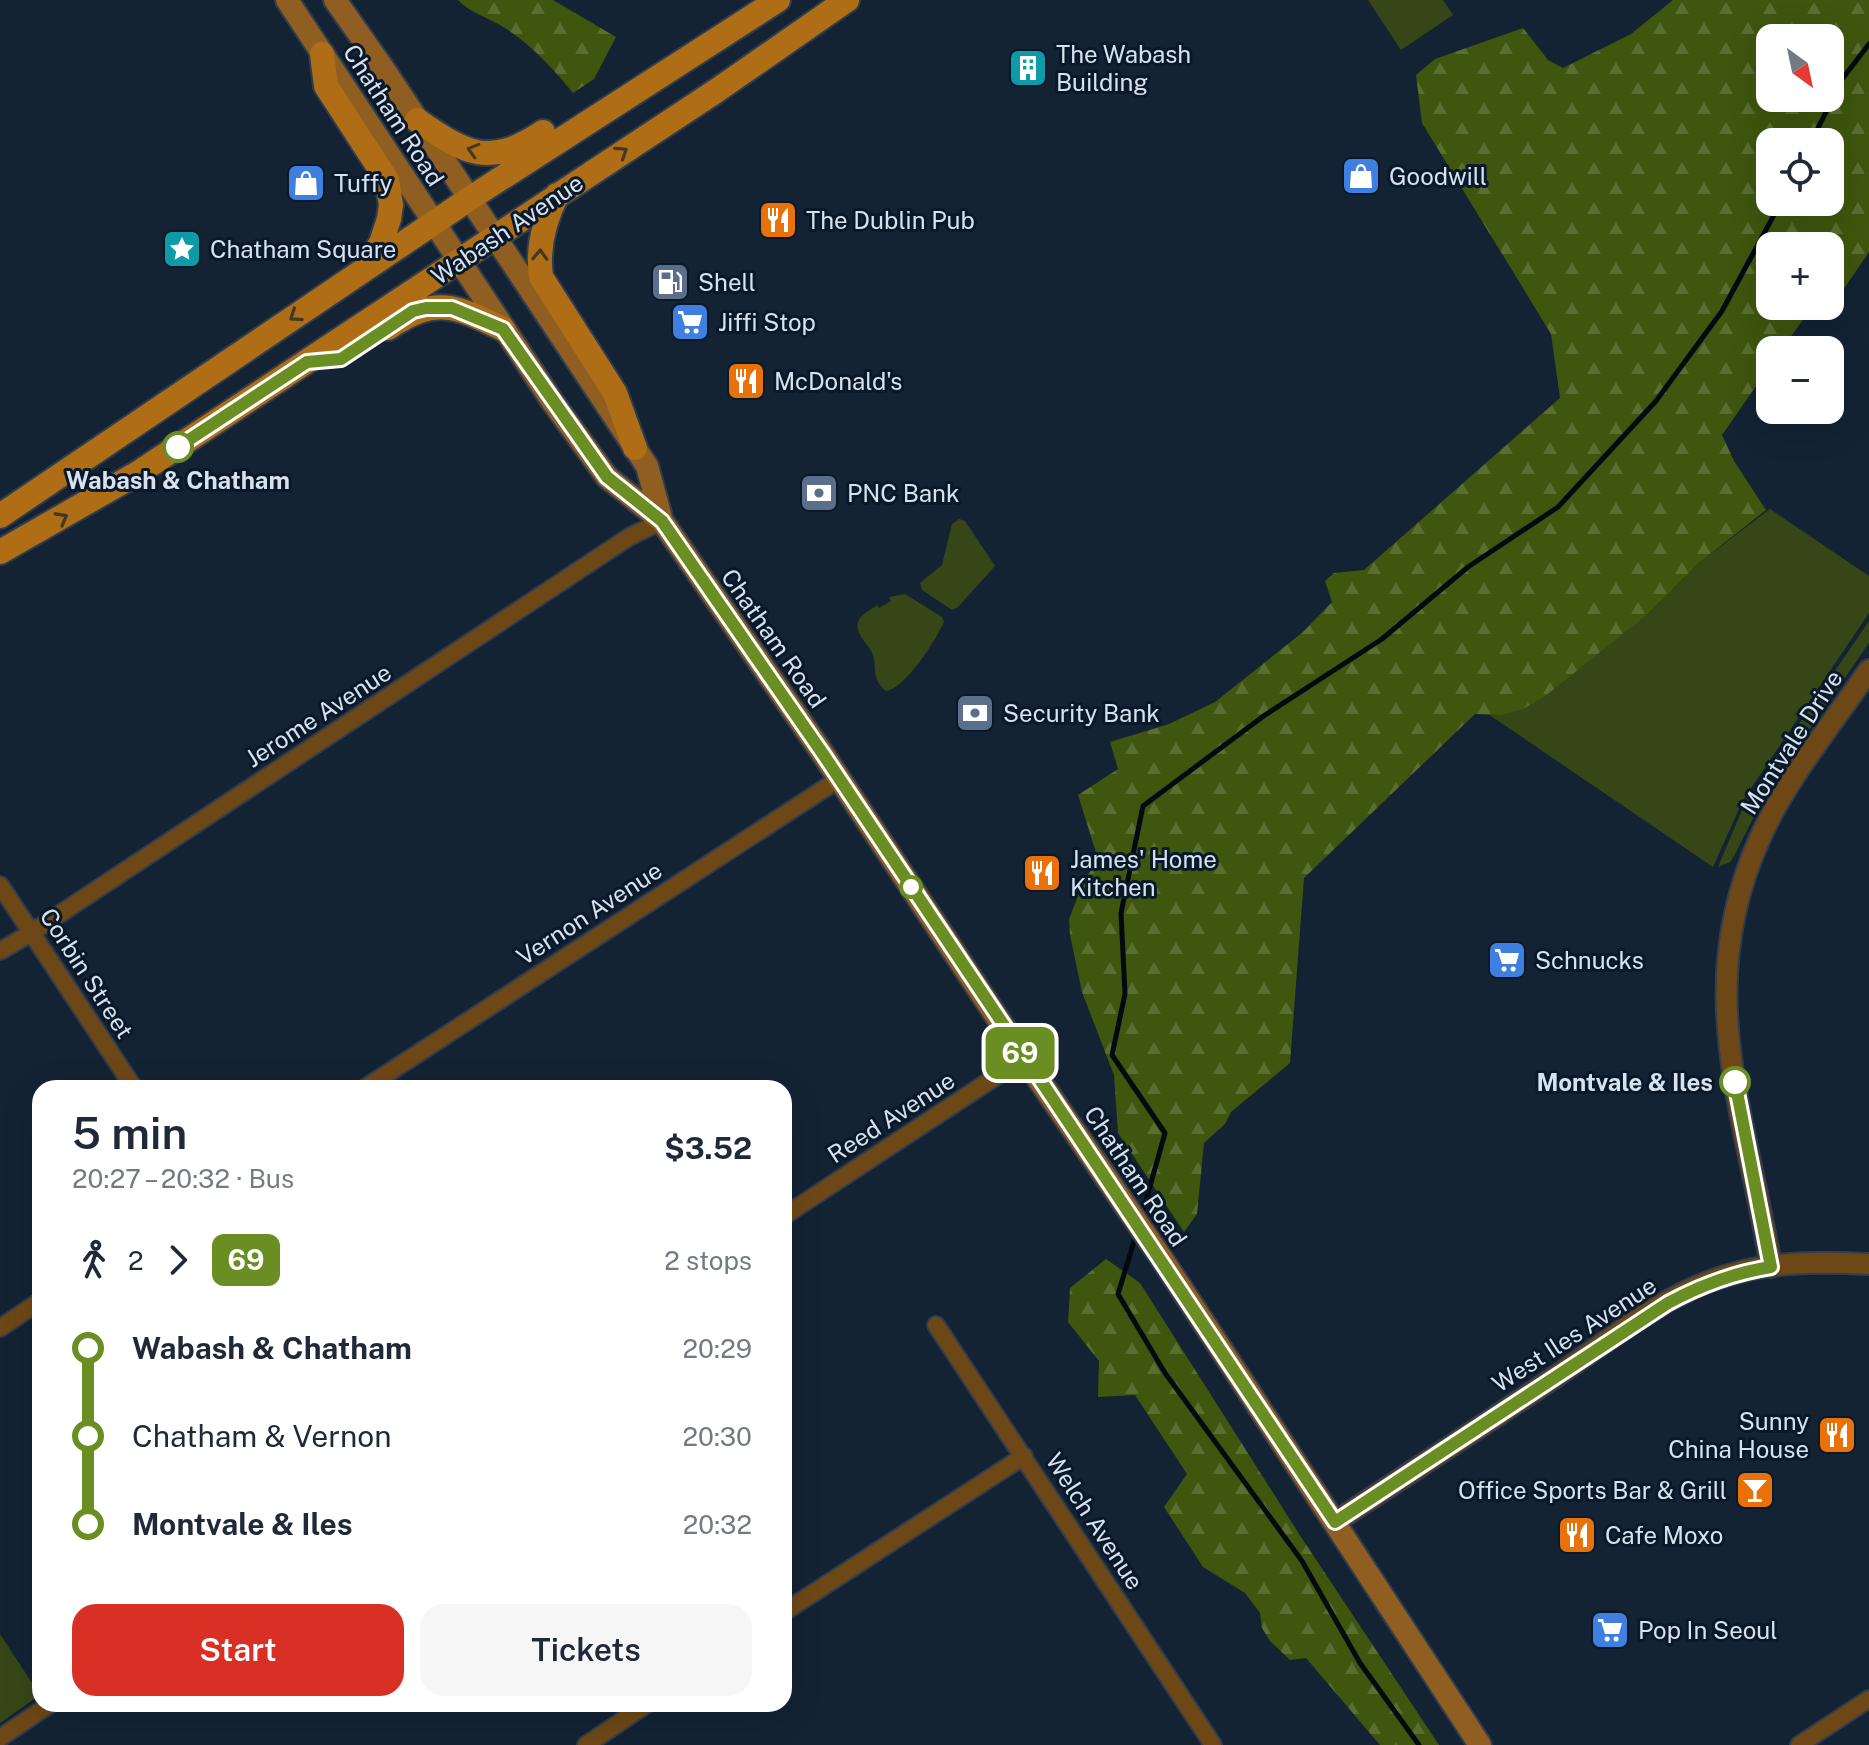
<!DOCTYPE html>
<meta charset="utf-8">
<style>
body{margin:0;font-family:"Public Sans",sans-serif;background:#f6f6f7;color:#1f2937;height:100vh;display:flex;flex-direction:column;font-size:30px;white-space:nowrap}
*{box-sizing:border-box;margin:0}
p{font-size:26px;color:#747a83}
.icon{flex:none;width:44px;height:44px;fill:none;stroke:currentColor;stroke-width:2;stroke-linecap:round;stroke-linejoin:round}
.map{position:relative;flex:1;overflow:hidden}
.details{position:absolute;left:32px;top:1080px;width:760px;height:632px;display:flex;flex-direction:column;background:#fff;border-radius:24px;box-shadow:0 8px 32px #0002}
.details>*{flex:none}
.badge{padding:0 16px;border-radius:12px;font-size:28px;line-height:52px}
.needle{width:52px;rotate:147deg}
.controls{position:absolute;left:1756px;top:24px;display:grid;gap:16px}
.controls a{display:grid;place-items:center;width:88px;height:88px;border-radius:16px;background:#fff;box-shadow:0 8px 32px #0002;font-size:40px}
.map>.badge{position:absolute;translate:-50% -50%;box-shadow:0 0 0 4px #fff}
.legs{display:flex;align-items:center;gap:12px;height:88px;padding:0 40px;font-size:26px}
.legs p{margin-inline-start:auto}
.headline{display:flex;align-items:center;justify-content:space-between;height:136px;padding:0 40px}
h1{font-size:44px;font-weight:600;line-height:60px}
.primary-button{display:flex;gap:16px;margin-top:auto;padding:16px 40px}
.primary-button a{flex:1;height:92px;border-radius:24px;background:#d93025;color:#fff;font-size:32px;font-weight:600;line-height:92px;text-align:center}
.primary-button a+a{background:#f6f6f7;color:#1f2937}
ul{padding:0 40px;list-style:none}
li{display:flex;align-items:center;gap:28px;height:88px;font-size:30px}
li i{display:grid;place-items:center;width:12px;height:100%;margin:0 10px;background:currentColor}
li i::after{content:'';width:20px;height:20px;margin:-10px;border:6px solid;border-radius:50%;background:#fff}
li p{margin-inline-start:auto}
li:first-child i{background:linear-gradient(#0000 50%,currentColor 0)}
li:last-child i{background:linear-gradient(currentColor 50%,#0000 0)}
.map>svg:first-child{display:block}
.green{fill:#364717}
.forest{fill:url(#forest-firs);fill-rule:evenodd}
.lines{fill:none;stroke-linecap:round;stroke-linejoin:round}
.stream{stroke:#020911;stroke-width:5}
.minor-casing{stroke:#2f3e4e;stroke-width:20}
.tertiary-casing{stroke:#2f3e4e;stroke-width:24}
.secondary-casing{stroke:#2f3e4e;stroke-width:26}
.primary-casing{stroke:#2f3e4e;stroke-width:28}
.minor{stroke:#6e4716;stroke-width:16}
.tertiary{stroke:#6e4716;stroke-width:20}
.secondary{stroke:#905e21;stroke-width:22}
.primary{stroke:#af6e15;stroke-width:24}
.oneway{stroke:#443723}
.line-1-casing{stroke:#fff;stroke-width:18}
.line-1{stroke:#6b8e23;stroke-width:12}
.stop-1-dot{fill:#fff;stroke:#6b8e23;stroke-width:4}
.labels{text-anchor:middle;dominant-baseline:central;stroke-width:6;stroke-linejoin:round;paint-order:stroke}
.poi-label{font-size:24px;fill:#d8e2ee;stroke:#0a192a;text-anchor:start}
.street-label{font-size:24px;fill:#d8e2ee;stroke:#0a192a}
.stop-label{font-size:24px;font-weight:bold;fill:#d8e2ee;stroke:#0a192a}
</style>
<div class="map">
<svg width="1869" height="1745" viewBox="0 0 1869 1745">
<defs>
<pattern id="forest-firs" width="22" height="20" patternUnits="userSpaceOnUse" patternTransform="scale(2)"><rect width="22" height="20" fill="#3e560e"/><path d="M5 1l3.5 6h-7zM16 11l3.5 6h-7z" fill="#596e31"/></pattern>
</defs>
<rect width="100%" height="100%" fill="#132334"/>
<path class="green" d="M1368,0H1443L1453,15L1401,50Z
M1770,509L1869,576V613L1743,800L1713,867L1488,714L1501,715L1649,613L1700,562Z
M959,519L965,521L995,566L958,607L952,610L922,590L920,583L942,565L952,524Z
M905,594L942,617L944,622C936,640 905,689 886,691C869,677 879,666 871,651C866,642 855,633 858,622C860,614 871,610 877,605L879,608L891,601L889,597Z
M1869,621V643L1768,789L1734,856L1730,862L1718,867L1745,803Z
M0,1634L40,1695L0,1723Z"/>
<path class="forest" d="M458,0H553L616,37L594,79L573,93C553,68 528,41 500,25C484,16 471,13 458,0Z
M1673,0H1869V252L1843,290L1830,297V246H1770V306H1813L1781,350H1770V366L1722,435L1734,461L1766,510L1700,562L1649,613L1544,697L1523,709L1501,715L1475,714L1304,878L1290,1063L1231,1112L1225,1124L1204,1143L1197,1214L1184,1232L1118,1133L1114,1075L1082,992L1070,935L1069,919L1083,883L1098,859L1078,795L1118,769L1110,742L1169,724L1215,702L1303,632L1332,602L1325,581L1334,573L1364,570L1560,398L1551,334L1422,123L1416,75L1435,59L1523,28L1548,60L1563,68L1631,34ZM1770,38H1830V98H1770ZM1770,142H1830V202H1770Z
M1106,1259L1140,1283L1301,1537L1439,1745H1380L1306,1658L1290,1660L1270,1641L1262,1628L1260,1613L1245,1593L1203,1567L1164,1507L1187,1474L1135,1395L1098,1397L1099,1361L1068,1322L1070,1288Z"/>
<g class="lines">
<path class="stream" d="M1811,142L1843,78L1869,44
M1141,1218L1165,1133L1112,1055L1125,994L1121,913L1143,806L1265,715L1382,639L1468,567L1558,507L1656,401L1722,311L1781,202
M1136,1235L1118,1294L1165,1373L1302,1561L1360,1663L1419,1745"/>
<defs>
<path id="minor" d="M0,885L134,1088
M0,951L31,933L629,537L662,521
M365,1088L839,779
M784,1216L1024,1058
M936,1325L1213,1745
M0,1328L40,1301
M784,1612L1024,1456
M0,1738L50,1704
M586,1745L647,1704
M1799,1745L1869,1699"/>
<path id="tertiary" d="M1771,1267C1746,1114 1691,990 1760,838C1785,781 1833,723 1869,670
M1335,1522C1409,1473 1484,1425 1558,1375C1613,1338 1670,1289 1736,1273C1780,1261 1824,1262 1869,1264"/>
<path id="secondary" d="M287,0L552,401L607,477L662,521L823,754L1024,1058L1162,1259L1480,1745
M335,0L385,71L647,466L662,521"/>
<path id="primary" d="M322,54L326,86L387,180L391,205L389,219L381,243L367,265
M417,120C466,154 489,168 543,132
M557,195C544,221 537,248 541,277L615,393L635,448
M388,328C436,296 454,305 503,329
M0,516L469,199L778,0
M0,552L138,473L716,91L847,0"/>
</defs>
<use href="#minor" class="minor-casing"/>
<use href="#tertiary" class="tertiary-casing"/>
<use href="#secondary" class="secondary-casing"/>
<use href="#primary" class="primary-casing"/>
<use href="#minor" class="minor"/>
<use href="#tertiary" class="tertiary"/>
<use href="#secondary" class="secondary"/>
<use href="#primary" class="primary"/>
</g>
<defs><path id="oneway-chevron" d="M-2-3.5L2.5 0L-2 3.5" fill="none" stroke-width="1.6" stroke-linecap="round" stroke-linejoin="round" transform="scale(2)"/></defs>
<g class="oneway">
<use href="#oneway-chevron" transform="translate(473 150) rotate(-164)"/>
<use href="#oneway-chevron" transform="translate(622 152) rotate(-33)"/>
<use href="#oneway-chevron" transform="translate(540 255) rotate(-88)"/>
<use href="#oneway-chevron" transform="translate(295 316) rotate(146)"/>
<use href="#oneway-chevron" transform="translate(62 518) rotate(-29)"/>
</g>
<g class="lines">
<defs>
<path id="line-1" d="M178,447L307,362L341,359L413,311L426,308H452L503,329L607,477L662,521L823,754L1335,1522L1668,1303C1701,1285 1733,1273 1771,1267L1735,1082"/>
</defs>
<use href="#line-1" class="line-1-casing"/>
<use href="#line-1" class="line-1"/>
</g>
<defs>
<symbol id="building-square" viewBox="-11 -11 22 22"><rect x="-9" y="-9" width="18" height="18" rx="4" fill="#0f9aa8" stroke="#0a192a"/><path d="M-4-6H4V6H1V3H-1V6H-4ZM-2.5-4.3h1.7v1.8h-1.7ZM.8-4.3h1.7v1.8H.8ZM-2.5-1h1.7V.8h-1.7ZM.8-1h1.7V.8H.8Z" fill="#fff"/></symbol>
<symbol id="shop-square" viewBox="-11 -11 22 22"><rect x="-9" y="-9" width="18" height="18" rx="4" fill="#3f7fe0" stroke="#0a192a"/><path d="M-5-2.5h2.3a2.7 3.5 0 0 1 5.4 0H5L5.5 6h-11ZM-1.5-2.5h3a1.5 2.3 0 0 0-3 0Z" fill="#fff"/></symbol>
<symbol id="restaurant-square" viewBox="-11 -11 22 22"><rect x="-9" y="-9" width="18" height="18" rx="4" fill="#e8710a" stroke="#0a192a"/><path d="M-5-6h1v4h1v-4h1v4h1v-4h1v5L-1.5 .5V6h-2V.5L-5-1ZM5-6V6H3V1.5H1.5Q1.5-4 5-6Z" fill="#fff"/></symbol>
<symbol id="sight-square" viewBox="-11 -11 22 22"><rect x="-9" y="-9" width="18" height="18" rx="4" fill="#0f9aa8" stroke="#0a192a"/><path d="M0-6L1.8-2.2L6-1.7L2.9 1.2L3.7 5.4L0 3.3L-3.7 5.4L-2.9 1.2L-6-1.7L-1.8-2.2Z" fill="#fff"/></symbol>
<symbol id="fuel-square" viewBox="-11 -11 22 22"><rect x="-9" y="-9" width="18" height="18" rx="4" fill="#5c6f8a" stroke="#0a192a"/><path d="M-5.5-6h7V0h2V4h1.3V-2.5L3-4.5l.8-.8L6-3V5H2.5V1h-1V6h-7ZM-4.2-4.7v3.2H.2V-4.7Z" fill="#fff"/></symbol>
<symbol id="supermarket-square" viewBox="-11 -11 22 22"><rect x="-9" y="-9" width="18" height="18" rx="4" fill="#3f7fe0" stroke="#0a192a"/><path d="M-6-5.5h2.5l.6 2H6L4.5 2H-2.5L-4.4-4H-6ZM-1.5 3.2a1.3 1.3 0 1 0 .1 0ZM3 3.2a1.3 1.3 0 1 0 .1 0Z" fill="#fff"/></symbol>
<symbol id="bank-square" viewBox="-11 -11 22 22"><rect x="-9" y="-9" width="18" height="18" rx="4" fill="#5c6f8a" stroke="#0a192a"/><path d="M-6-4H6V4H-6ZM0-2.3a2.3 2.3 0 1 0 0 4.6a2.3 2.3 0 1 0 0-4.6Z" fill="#fff"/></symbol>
<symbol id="bar-square" viewBox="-11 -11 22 22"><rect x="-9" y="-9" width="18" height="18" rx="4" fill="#e8710a" stroke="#0a192a"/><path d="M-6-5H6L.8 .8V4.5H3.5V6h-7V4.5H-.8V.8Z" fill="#fff"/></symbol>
</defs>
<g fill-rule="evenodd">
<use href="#building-square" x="1006" y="46" width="44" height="44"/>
<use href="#shop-square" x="1339" y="154" width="44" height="44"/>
<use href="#shop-square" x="284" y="161" width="44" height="44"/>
<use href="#restaurant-square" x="756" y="198" width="44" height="44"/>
<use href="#sight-square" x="160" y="227" width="44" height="44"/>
<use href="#fuel-square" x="648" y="260" width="44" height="44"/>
<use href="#supermarket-square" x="668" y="300" width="44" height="44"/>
<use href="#restaurant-square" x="724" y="359" width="44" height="44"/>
<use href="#bank-square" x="797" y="471" width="44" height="44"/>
<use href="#bank-square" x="953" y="691" width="44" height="44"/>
<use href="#restaurant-square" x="1020" y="851" width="44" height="44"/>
<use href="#supermarket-square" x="1485" y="938" width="44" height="44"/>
<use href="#restaurant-square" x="1815" y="1413" width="44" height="44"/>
<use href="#bar-square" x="1733" y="1468" width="44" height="44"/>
<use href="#restaurant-square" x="1555" y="1513" width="44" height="44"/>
<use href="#supermarket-square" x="1588" y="1608" width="44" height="44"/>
</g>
<g class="stop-1-dot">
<circle cx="178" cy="447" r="14"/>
<circle cx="911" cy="887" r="10"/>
<circle cx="1735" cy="1082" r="14"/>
</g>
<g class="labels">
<g class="poi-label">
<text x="1056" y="54">The Wabash<tspan x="1056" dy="28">Building</tspan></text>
<text x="1389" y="176">Goodwill</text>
<text x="334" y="183">Tuffy</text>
<text x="806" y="220">The Dublin Pub</text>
<text x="210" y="249">Chatham Square</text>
<text x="698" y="282">Shell</text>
<text x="718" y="322">Jiffi Stop</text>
<text x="774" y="381">McDonald's</text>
<text x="847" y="493">PNC Bank</text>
<text x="1003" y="713">Security Bank</text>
<text x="1070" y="859">James' Home<tspan x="1070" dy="28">Kitchen</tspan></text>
<text x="1535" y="960">Schnucks</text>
<text x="1809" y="1421" text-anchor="end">Sunny<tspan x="1809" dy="28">China House</tspan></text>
<text x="1727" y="1490" text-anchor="end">Office Sports Bar &amp; Grill</text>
<text x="1605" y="1535">Cafe Moxo</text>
<text x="1638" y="1630">Pop In Seoul</text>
</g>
<g class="street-label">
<text transform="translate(394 115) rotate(57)">Chatham Road</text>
<text transform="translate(507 229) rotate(-34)">Wabash Avenue</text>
<text transform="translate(774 638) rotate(55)">Chatham Road</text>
<text transform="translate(318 715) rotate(-33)">Jerome Avenue</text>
<text transform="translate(1791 742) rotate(-57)">Montvale Drive</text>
<text transform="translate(589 913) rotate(-33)">Vernon Avenue</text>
<text transform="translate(87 973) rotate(57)">Corbin Street</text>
<text transform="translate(891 1117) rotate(-33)">Reed Avenue</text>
<text transform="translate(1136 1176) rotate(56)">Chatham Road</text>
<text transform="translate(1574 1334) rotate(-33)">West Iles Avenue</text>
<text transform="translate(1095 1521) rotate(57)">Welch Avenue</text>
</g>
<g class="stop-label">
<text x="178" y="480">Wabash &amp; Chatham</text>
<text x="1713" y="1082" text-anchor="end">Montvale &amp; Iles</text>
</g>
</g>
</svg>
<div class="controls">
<a><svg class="needle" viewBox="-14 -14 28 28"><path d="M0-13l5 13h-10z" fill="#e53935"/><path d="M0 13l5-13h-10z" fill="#747a83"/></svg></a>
<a><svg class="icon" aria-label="locate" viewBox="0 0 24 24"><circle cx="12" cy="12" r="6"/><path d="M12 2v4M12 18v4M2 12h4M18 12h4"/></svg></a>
<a>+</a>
<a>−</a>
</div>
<b class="badge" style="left:1020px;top:1053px;background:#6b8e23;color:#fff">69</b>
<section class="details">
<div class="headline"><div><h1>5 min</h1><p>20:27 – 20:32 · Bus</p></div><b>$3.52</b></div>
<div class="legs"><svg class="icon" aria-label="walk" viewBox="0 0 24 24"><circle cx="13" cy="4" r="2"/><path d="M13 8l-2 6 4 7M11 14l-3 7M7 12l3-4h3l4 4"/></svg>2<svg class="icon" aria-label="forward" viewBox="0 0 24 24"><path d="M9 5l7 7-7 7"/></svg><b class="badge" style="background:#6b8e23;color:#fff">69</b><p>2 stops</p></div>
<ul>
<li><i style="color:#6b8e23"></i><b>Wabash &amp; Chatham</b><p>20:29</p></li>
<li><i style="color:#6b8e23"></i><span>Chatham &amp; Vernon</span><p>20:30</p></li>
<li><i style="color:#6b8e23"></i><b>Montvale &amp; Iles</b><p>20:32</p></li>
</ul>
<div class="primary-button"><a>Start</a><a>Tickets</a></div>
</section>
</div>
